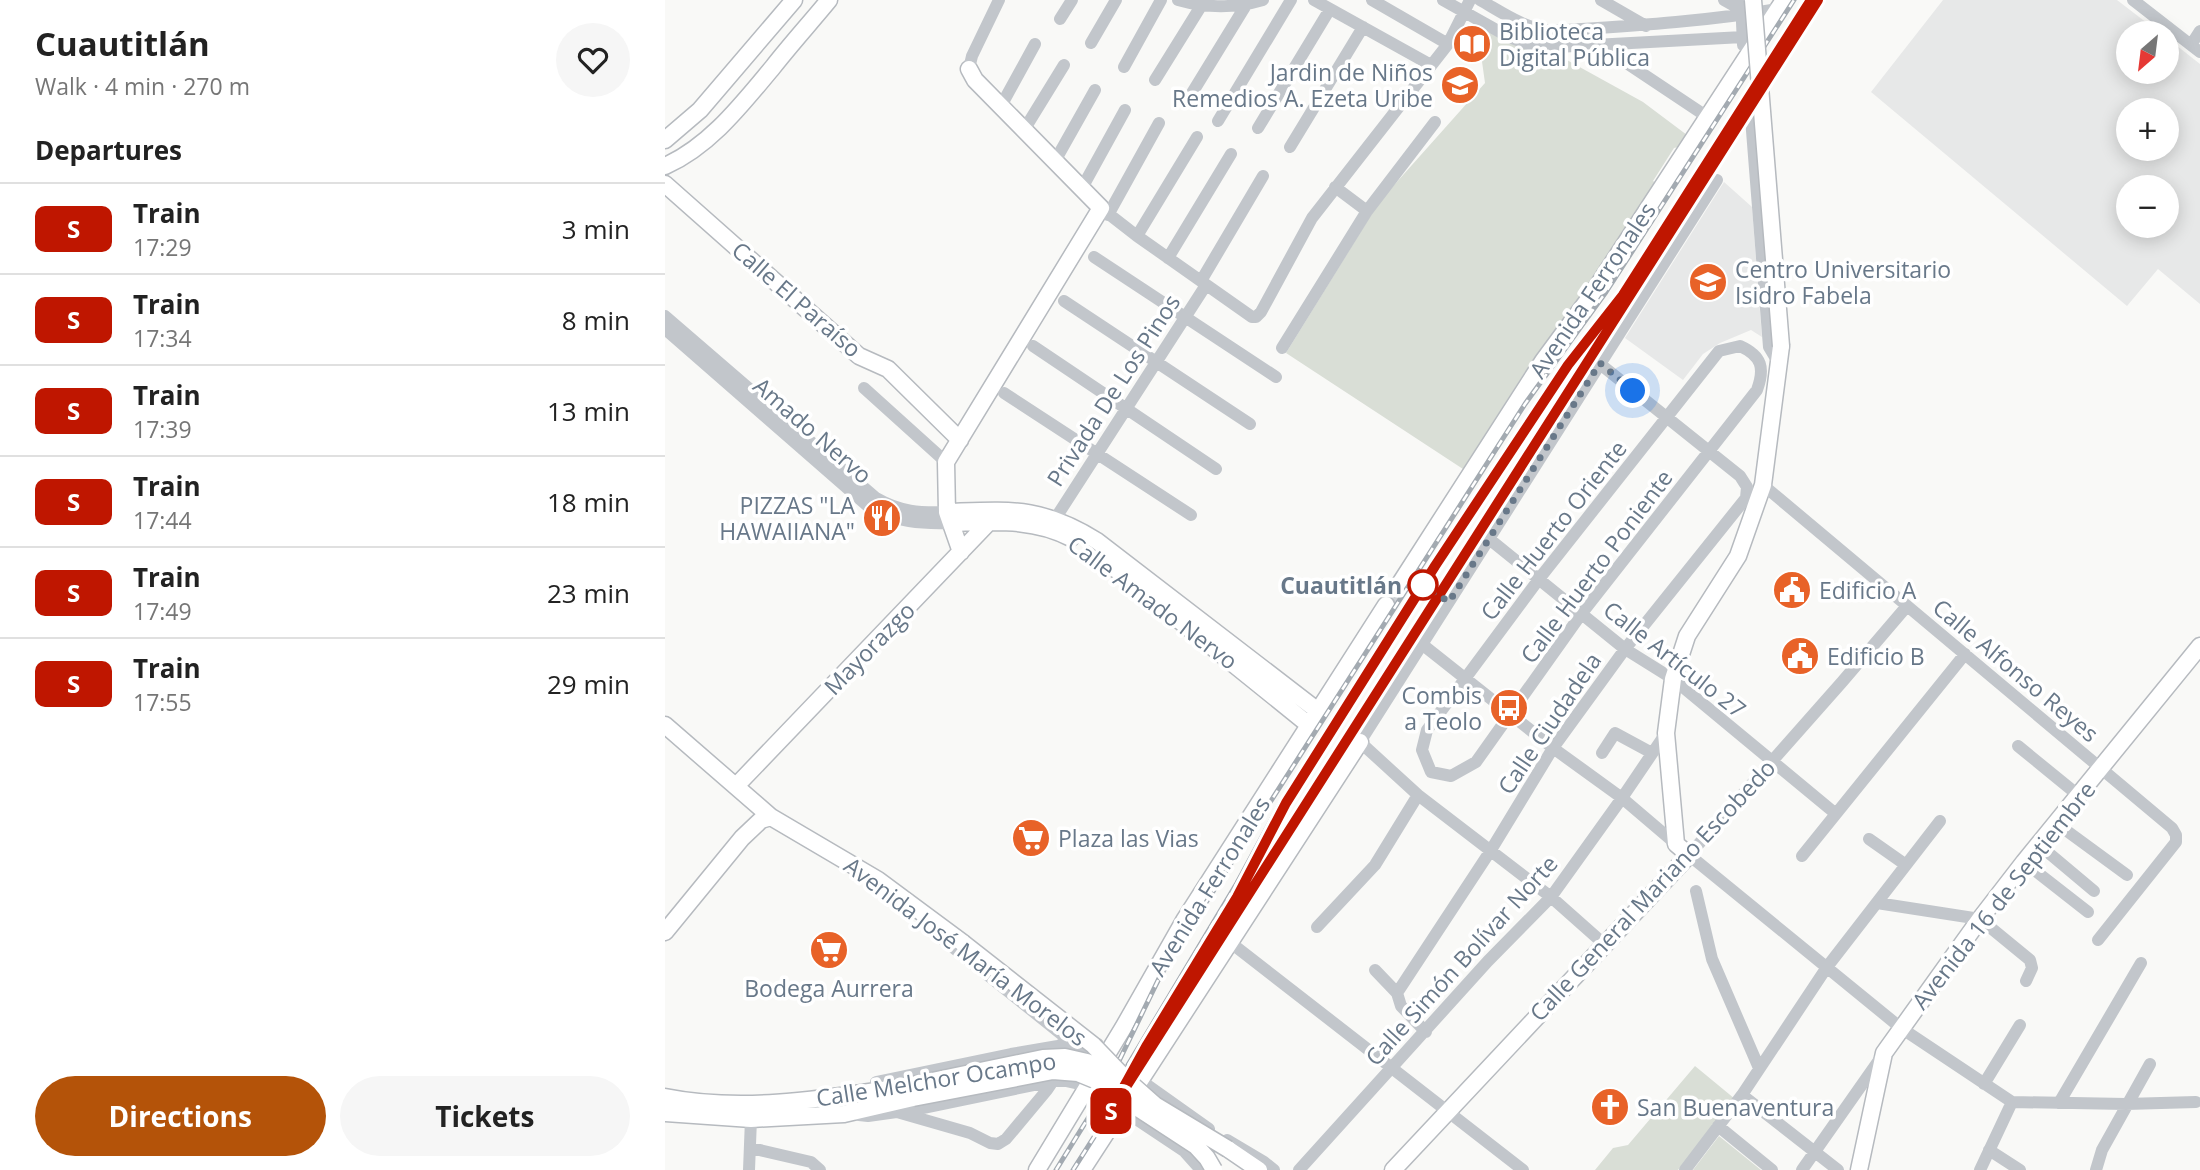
<!DOCTYPE html>
<meta charset="utf-8">
<style>
body{margin:0;font-family:"Open Sans",sans-serif;background:#f6f6f6;color:#222;height:100vh;display:flex;flex-direction:column;font-size:26px;white-space:nowrap}
*{box-sizing:border-box;margin:0}
p{font-size:23px;color:#767676}
.icon{flex:none;width:38px;height:38px;fill:none;stroke:currentColor;stroke-width:2;stroke-linecap:round;stroke-linejoin:round}
.map{position:relative;flex:1;overflow:hidden}
.sheet{display:flex;flex-direction:column;background:#fff;width:665px}
.sheet>*{flex:none}
.badge{padding:0 14px;border-radius:10px;font-size:24px;line-height:46px}
.needle{width:46px;rotate:208deg}
.tools{position:absolute;left:1451px;top:21px;display:grid;gap:14px}
.tools a{display:grid;place-items:center;width:63px;height:63px;border-radius:50%;background:#fff;box-shadow:0 4px 18px #0003;font-size:35px}
.you{position:absolute;width:35px;height:35px;margin:-18px;border:5px solid #fff;border-radius:50%;background:#1a73e8;box-shadow:0 0 0 10px #1a73e833}
.map>.badge{position:absolute;translate:-50% -50%;box-shadow:0 0 0 4px #fff}
h2{padding:0 35px;font-size:26px;line-height:63px}
.round{display:grid;place-items:center;flex:none;width:74px;height:74px;border-radius:37px;background:#f6f6f6}
.overview{display:flex;align-items:center;justify-content:space-between;height:119px;padding:0 35px}
h1{font-size:33px;font-weight:700;line-height:52px}
.primary-button{display:flex;gap:14px;margin-top:auto;padding:14px 35px}
.primary-button a{flex:1;height:80px;border-radius:42px;background:#b45309;color:#fff;font-size:28px;font-weight:700;line-height:80px;text-align:center}
.primary-button a+a{background:#f6f6f6;color:#222}
ul{padding:0;list-style:none}
li{display:flex;align-items:center;gap:21px;height:91px;padding:0 35px;border-top:2px solid #e0e0e0}
li div{flex:1}
li b{display:block;font-size:26px}
li em{font-style:normal}
li .badge{min-width:77px;font-weight:700;text-align:center}
main{display:flex;flex:1;min-height:0}
.map>svg:first-child{display:block}
.built{fill:#e7e8e8;fill-rule:evenodd}
.green{fill:#d9ded6}
.lines{fill:none;stroke-linecap:round;stroke-linejoin:round}
.major-tunnel{stroke:#ced2d6;stroke-width:16;stroke-dasharray:16 8;stroke-linecap:butt}
.major-casing{stroke:#b6babf;stroke-width:19}
.minor{stroke:#c2c6cb;stroke-width:12}
.major{stroke:#fff;stroke-width:16}
.rail-casing{stroke:#a3aab1;stroke-width:5}
.rail{stroke:#fff;stroke-width:2.5;stroke-dasharray:8;stroke-linecap:butt}
.major-bridge-casing{stroke:#b6babf;stroke-width:19;stroke-linecap:butt}
.major-bridge{stroke:#fff;stroke-width:16}
.line-casing{stroke:#fff;stroke-width:16}
.line{stroke:#bf1600;stroke-width:10}
.walk{stroke:#687889;stroke-width:7;stroke-dasharray:0 12.6}
.stop-dot{fill:#fff;stroke:#bf1600;stroke-width:3.5}
.labels{text-anchor:middle;dominant-baseline:central;stroke-width:7;stroke-linejoin:round;paint-order:stroke}
.poi-label{font-size:23px;fill:#687889;stroke:#fff;text-anchor:start}
.street-label{font-size:23px;fill:#687889;stroke:#fff}
.stop-label{font-size:23px;font-weight:bold;fill:#687889;stroke:#fff;text-anchor:end}
</style>
<main>
<section class="sheet">
<div class="overview"><div><h1>Cuautitlán</h1><p>Walk · 4 min · 270 m</p></div><a class="round"><svg class="icon" aria-label="heart" viewBox="0 0 24 24"><path d="M12 20l-8-8c-3-5 5-10 8-4 3-6 11-1 8 4z"/></svg></a></div>
<h2>Departures</h2>
<ul>
<li><span class="badge" style="background:#bf1600;color:#fff">S</span><div><b>Train</b><p>17:29</p></div><em>3 min</em></li>
<li><span class="badge" style="background:#bf1600;color:#fff">S</span><div><b>Train</b><p>17:34</p></div><em>8 min</em></li>
<li><span class="badge" style="background:#bf1600;color:#fff">S</span><div><b>Train</b><p>17:39</p></div><em>13 min</em></li>
<li><span class="badge" style="background:#bf1600;color:#fff">S</span><div><b>Train</b><p>17:44</p></div><em>18 min</em></li>
<li><span class="badge" style="background:#bf1600;color:#fff">S</span><div><b>Train</b><p>17:49</p></div><em>23 min</em></li>
<li><span class="badge" style="background:#bf1600;color:#fff">S</span><div><b>Train</b><p>17:55</p></div><em>29 min</em></li>
</ul>
<div class="primary-button"><a>Directions</a><a>Tickets</a></div>
</section>
<div class="map">
<svg width="1535" height="1170" viewBox="0 0 1535 1170">
<rect width="100%" height="100%" fill="#f9f9f7"/>
<path class="built" d="M1278,0H1452L1495,33H1463V72H1502V38L1535,64V304L1493,269L1462,306L1206,92ZM1463,110H1502V149H1463ZM1502,187V226H1463V187Z
M1059,182L1087,207L1097,337L1086,330L1055,343L1038,354L1018,380L960,338Z"/>
<path class="green" d="M812,26L876,53L891,54L978,102L1022,135L1013,147L1009,148L988,181L991,183L913,303L871,355L798,469L621,353L714,202L820,83Z
M1030,1066L1070,1099L1013,1170H930L948,1148L963,1145Z
M1054,1136L1096,1170H1028Z"/>
<g class="lines">
<path class="major-tunnel" d="M721,605L736,582"/>
<defs>
<path id="major" d="M0,140L35,110L129,0
M0,166C45,146 77,104 108,67C126,44 146,22 164,0
M0,184L194,356L223,369L295,440
M282,512C346,510 376,506 432,541L653,711
M286,523C328,522 368,518 406,538
M296,552L282,512L281,462L436,208L310,80L304,69
M437,558L644,725
M736,582L878,361L926,296L1119,0
M0,725L106,817L213,880L298,943
M72,785L327,519
M0,932L77,838L96,820L106,817
M0,1097C80,1113 163,1098 243,1086
M0,1113L86,1119L179,1114L248,1098
M563,1149L594,1170
M372,1170L458,1028L520,919L721,605
M417,1170L695,742
M728,1170L1024,855L1011,844L1001,733L1008,679L1022,636L1073,556L1098,485L1116,346
M1194,1170L1219,1053L1315,919L1359,862L1535,646"/>
</defs>
<use href="#major" class="major-casing"/>
<path class="minor" d="M513,0C541,8 571,8 598,0
M649,0L766,65
M707,0L783,44
M778,0L844,37L873,48L1078,37L1098,33
M815,0C838,13 860,29 887,31C963,26 1038,22 1113,9
M936,0L981,26
M1059,0L1075,9
M1076,0L1078,45
M1468,0L1535,52
M395,19L407,0
M426,43L451,0
M933,44L1044,118
M1526,45L1535,31
M459,67L496,0
M304,69L307,56L334,0
M490,80L536,6
M524,98L581,5
M336,106L370,44
M1086,118L1104,347L1113,362
M553,121L626,0
M593,128L665,9
M359,130L399,65
M625,147L698,27
M390,161L430,90
M670,187L702,211
M417,188L460,110
M436,208L472,236L587,317H591L596,312L647,218L783,44L805,0
M443,215L494,123
M472,236L532,137
M429,257L611,377
M503,258L566,154
M536,281L598,176
M399,301L585,424
M0,316L211,498C235,512 255,513 282,512
M0,329L205,508C232,522 255,524 286,523
M368,346L551,469
M1075,346C1097,356 1100,368 1092,390L917,613L811,762L786,776L766,772L757,750L762,730L874,579L1054,351Z
M617,348L702,211L770,122
M199,388L281,462
M339,393L526,515
M1098,485L1507,828L1511,835V842L1433,940
M390,519L541,285
M823,538L960,649L1008,679L1171,814
M1242,606L1177,682L1024,855L1236,1028L1347,1102L1461,1104L1531,1102
M758,645L888,748L957,798L1011,844
M1353,746L1413,795
M937,753L950,733L987,753
M1391,823L1462,875
M1204,839L1241,865
M1373,844L1429,891
M1137,856L1300,654
M1359,862L1423,912
M1031,891L1047,959L1094,1068
M1212,903L1315,919L1365,960L1367,968L1361,981
M652,927L710,865L753,795
M566,943L858,1170
M939,944L886,897L753,795L695,742L1052,180
M710,970L732,993L736,1006L761,1032
M732,993L826,850L888,748L960,649L1081,498L1082,487L1075,476L935,364
M475,1080L544,1129
M211,1082L346,1054L393,1046L401,1042L400,1037L260,925
M1319,1084L1355,1025
M1077,1095L1173,1170
M1394,1103L1476,963
M456,1109L519,1151L536,1170
M232,1112L305,1133L325,1143L333,1144L341,1139L382,1090L407,1053L408,1048L433,1044
M194,1115L203,1116L253,1109L388,1081H401L423,1086
M1053,1126L1107,1170
M562,1140L599,1162L609,1170
M86,1148L146,1162L155,1170
M1324,1150L1355,1170
M84,1170L86,1119
M634,1170L823,961L886,897L957,798L1001,733
M1020,1170L1077,1095L1162,967L1275,821
M1137,1170L1217,1056
M1315,1170L1347,1102
M1431,1170L1437,1150L1485,1064"/>
<use href="#major" class="major"/>
<defs>
<path id="rail" d="M614,814L770,566L903,365L941,317
M463,1065L572,883L616,802
M391,1170L438,1094L499,968L860,404L941,292L1129,0
M408,1170L1153,0"/>
</defs>
<use href="#rail" class="rail-casing"/>
<use href="#rail" class="rail"/>
<defs>
<path id="major-bridge" d="M1088,0L1116,346
M298,943L428,1045L455,1073
M243,1086L378,1058L400,1057L422,1062L464,1082L490,1105L563,1149
M248,1098L388,1071L413,1073L430,1080L531,1146L542,1158L549,1170"/>
</defs>
<use href="#major-bridge" class="major-bridge-casing"/>
<use href="#major-bridge" class="major-bridge"/>
</g>
<g class="lines">
<defs>
<path id="line" d="M1146,0L958,295L903,365L770,566L621,803L572,897L482,1045L445,1112L1153,0"/>
</defs>
<use href="#line" class="line-casing"/>
<use href="#line" class="line"/>
<path class="walk" d="M758,585L784,602L935,363L968,391"/>
</g>
<defs>
<symbol id="library-disc" viewBox="-11 -11 22 22"><circle r="9.5" fill="#e86228" stroke="#fff"/><path d="M-6-4Q-3-5.5-.7-3.5V5Q-3 3-6 4ZM6-4Q3-5.5 .7-3.5V5Q3 3 6 4Z" fill="#fff"/></symbol>
<symbol id="school-disc" viewBox="-11 -11 22 22"><circle r="9.5" fill="#e86228" stroke="#fff"/><path d="M0-5L7-2L0 1L-7-2ZM-4 1L0 2.5L4 1V4Q0 6-4 4Z" fill="#fff"/></symbol>
<symbol id="university-disc" viewBox="-11 -11 22 22"><circle r="9.5" fill="#e86228" stroke="#fff"/><path d="M0-5L7-2L0 1L-7-2ZM-4 1L0 2.5L4 1V4Q0 6-4 4Z" fill="#fff"/></symbol>
<symbol id="restaurant-disc" viewBox="-11 -11 22 22"><circle r="9.5" fill="#e86228" stroke="#fff"/><path d="M-5-6h1v4h1v-4h1v4h1v-4h1v5L-1.5 .5V6h-2V.5L-5-1ZM5-6V6H3V1.5H1.5Q1.5-4 5-6Z" fill="#fff"/></symbol>
<symbol id="civic-disc" viewBox="-11 -11 22 22"><circle r="9.5" fill="#e86228" stroke="#fff"/><path d="M-.6-6.5H3V-4.5H.6V-3L4-1V1h2V6H-6V1h2V-1L-.6-3ZM-1.2 2.5V6h2.4V2.5Z" fill="#fff"/></symbol>
<symbol id="bus-disc" viewBox="-11 -11 22 22"><circle r="9.5" fill="#e86228" stroke="#fff"/><path d="M-5-6H5V4H4V6H2V4H-2V6H-4V4H-5ZM-3.5-4V0h7V-4ZM-3.5 1.2v1.5H-2V1.2ZM2 1.2v1.5H3.5V1.2Z" fill="#fff"/></symbol>
<symbol id="supermarket-disc" viewBox="-11 -11 22 22"><circle r="9.5" fill="#e86228" stroke="#fff"/><path d="M-6-5.5h2.5l.6 2H6L4.5 2H-2.5L-4.4-4H-6ZM-1.5 3.2a1.3 1.3 0 1 0 .1 0ZM3 3.2a1.3 1.3 0 1 0 .1 0Z" fill="#fff"/></symbol>
<symbol id="church-disc" viewBox="-11 -11 22 22"><circle r="9.5" fill="#e86228" stroke="#fff"/><path d="M-1.2-6h2.4v3.5h3.3v2.4h-3.3V6h-2.4V-.1h-3.3v-2.4h3.3Z" fill="#fff"/></symbol>
</defs>
<g fill-rule="evenodd">
<use href="#library-disc" x="785" y="22" width="44" height="44"/>
<use href="#school-disc" x="773" y="63" width="44" height="44"/>
<use href="#university-disc" x="1021" y="260" width="44" height="44"/>
<use href="#restaurant-disc" x="195" y="496" width="44" height="44"/>
<use href="#civic-disc" x="1105" y="568" width="44" height="44"/>
<use href="#civic-disc" x="1113" y="634" width="44" height="44"/>
<use href="#bus-disc" x="822" y="686" width="44" height="44"/>
<use href="#supermarket-disc" x="344" y="816" width="44" height="44"/>
<use href="#supermarket-disc" x="142" y="928" width="44" height="44"/>
<use href="#church-disc" x="923" y="1085" width="44" height="44"/>
</g>
<circle class="stop-dot" cx="758" cy="585" r="14"/>
<g class="labels">
<g class="poi-label">
<text x="834" y="31">Biblioteca<tspan x="834" dy="26">Digital Pública</tspan></text>
<text x="768" y="72" text-anchor="end">Jardin de Niños<tspan x="768" dy="26">Remedios A. Ezeta Uribe</tspan></text>
<text x="1070" y="269">Centro Universitario<tspan x="1070" dy="26">Isidro Fabela</tspan></text>
<text x="190" y="505" text-anchor="end">PIZZAS "LA<tspan x="190" dy="26">HAWAIIANA"</tspan></text>
<text x="1154" y="590">Edificio A</text>
<text x="1162" y="656">Edificio B</text>
<text x="817" y="695" text-anchor="end">Combis<tspan x="817" dy="26">a Teolo</tspan></text>
<text x="393" y="838">Plaza las Vias</text>
<text x="164" y="988" text-anchor="middle">Bodega Aurrera</text>
<text x="972" y="1107">San Buenaventura</text>
</g>
<g class="street-label">
<text transform="translate(927 290) rotate(-56)">Avenida Ferronales</text>
<text transform="translate(132 299) rotate(41)">Calle El Paraíso</text>
<text transform="translate(448 390) rotate(-57)">Privada De Los Pinos</text>
<text transform="translate(148 430) rotate(41)">Amado Nervo</text>
<text transform="translate(888 530) rotate(-52)">Calle Huerto Oriente</text>
<text transform="translate(931 566) rotate(-53)">Calle Huerto Poniente</text>
<text transform="translate(488 602) rotate(37)">Calle Amado Nervo</text>
<text transform="translate(204 648) rotate(-46)">Mayorazgo</text>
<text transform="translate(1010 659) rotate(38)">Calle Artículo 27</text>
<text transform="translate(1351 670) rotate(40)">Calle Alfonso Reyes</text>
<text transform="translate(884 723) rotate(-56)">Calle Ciudadela</text>
<text transform="translate(544 886) rotate(-58)">Avenida Ferronales</text>
<text transform="translate(987 890) rotate(-47)">Calle General Mariano Escobedo</text>
<text transform="translate(1338 895) rotate(-52)">Avenida 16 de Septiembre</text>
<text transform="translate(301 951) rotate(37)">Avenida José María Morelos</text>
<text transform="translate(796 960) rotate(-48)">Calle Simón Bolívar Norte</text>
<text transform="translate(271 1079) rotate(-9)">Calle Melchor Ocampo</text>
</g>
<g class="stop-label">
<text x="737" y="585">Cuautitlán</text>
</g>
</g>
</svg>
<div class="tools">
<a><svg class="needle" viewBox="-14 -14 28 28"><path d="M0-13l5 13h-10z" fill="#e53935"/><path d="M0 13l5-13h-10z" fill="#767676"/></svg></a>
<a>+</a>
<a>−</a>
</div>
<div class="you" style="left:968px;top:391px"></div>
<b class="badge" style="left:446px;top:1111px;background:#bf1600;color:#fff">S</b>
</div>
</main>
